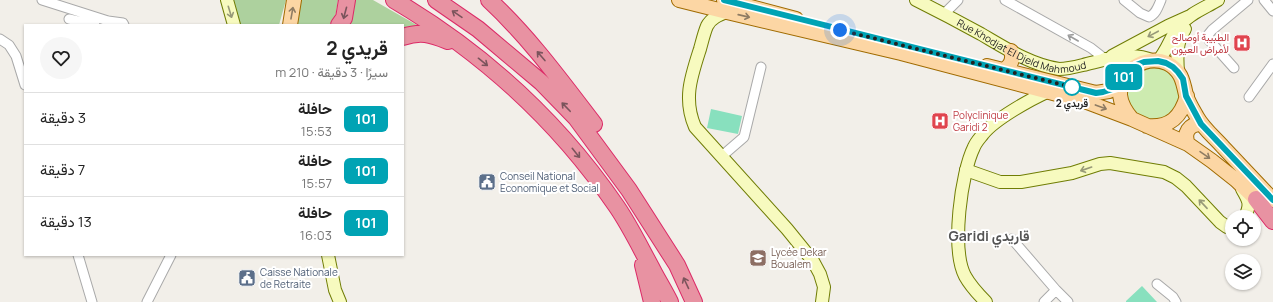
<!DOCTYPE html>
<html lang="ar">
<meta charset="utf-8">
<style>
body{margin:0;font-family:Manrope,Vazirmatn,sans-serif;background:#f6f6f6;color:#222;direction:rtl;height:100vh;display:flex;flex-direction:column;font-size:15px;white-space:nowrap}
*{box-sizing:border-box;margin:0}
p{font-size:13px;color:#767676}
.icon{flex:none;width:22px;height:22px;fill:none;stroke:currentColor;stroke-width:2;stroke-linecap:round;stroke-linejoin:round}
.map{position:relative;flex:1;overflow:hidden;direction:ltr}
.drawer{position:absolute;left:24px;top:24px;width:380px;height:232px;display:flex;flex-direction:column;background:#fff;border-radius:0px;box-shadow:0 1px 3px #0004;direction:rtl}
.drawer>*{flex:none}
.badge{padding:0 8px;border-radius:6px;font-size:14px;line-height:26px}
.controls{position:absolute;left:1225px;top:210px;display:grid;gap:8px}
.controls a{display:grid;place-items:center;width:36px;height:36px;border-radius:50%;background:#fff;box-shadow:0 1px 3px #0004;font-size:20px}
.you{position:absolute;width:20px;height:20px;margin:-10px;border:3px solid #fff;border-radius:50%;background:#1a73e8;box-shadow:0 0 0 6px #1a73e833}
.map>.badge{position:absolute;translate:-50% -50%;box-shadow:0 0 0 2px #fff}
.round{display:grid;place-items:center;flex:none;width:42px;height:42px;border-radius:21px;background:#f6f6f6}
.overview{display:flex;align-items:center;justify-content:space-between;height:68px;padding:0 16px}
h1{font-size:19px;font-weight:700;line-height:30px}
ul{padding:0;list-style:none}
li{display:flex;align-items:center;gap:12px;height:52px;padding:0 16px;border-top:1px solid #e0e0e0}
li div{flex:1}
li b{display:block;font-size:15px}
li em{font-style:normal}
li .badge{min-width:44px;font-weight:700;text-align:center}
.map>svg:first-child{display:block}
.grass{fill:#cdebb0}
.forest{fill:#add19e}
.pitch{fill:#88e0be}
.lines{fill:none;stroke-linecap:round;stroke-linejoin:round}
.street-casing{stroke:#a9a9a9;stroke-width:11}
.secondary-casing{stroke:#707d05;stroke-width:14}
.primary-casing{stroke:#a06b00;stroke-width:16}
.highway-casing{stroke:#dc2a67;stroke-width:18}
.street{stroke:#fff;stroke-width:9}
.secondary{stroke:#f7fabf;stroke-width:12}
.primary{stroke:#fcd6a4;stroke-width:14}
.highway{stroke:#e892a2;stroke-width:16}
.oneway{stroke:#979978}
.oneway2{stroke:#8f7c63}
.oneway3{stroke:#7b545c}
.oneway4{stroke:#9c9c9c}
.line-casing{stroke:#fff;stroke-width:9}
.line{stroke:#00a3b4;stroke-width:6}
.walk{stroke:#222;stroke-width:4;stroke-dasharray:0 7.2}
.stop-dot{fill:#fff;stroke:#00a3b4;stroke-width:2}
.labels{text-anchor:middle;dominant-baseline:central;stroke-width:4;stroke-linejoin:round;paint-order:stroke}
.health-label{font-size:10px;fill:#be3a42;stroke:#fff;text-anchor:end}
.street-label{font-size:10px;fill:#222;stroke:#fff}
.stop-label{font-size:10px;font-weight:bold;fill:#222;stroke:#fff}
.service-label{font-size:10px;fill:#4e5e75;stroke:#fff;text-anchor:start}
.education-label{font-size:10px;fill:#785e54;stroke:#fff;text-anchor:start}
.district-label{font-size:14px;font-weight:bold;fill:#555;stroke:#fff}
</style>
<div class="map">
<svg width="1273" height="302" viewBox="0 0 1273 302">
<rect width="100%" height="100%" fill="#f2efe9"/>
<path class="grass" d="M1128 94a26 26 0 1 1 52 0a26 26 0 1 1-52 0Z"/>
<path class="forest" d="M232,0H286L279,25H239Z
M300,0H338L335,18L329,25H297Z
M351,0H373L422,28L403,30V25H344Z"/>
<path class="pitch" d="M711,109L742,116L738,134L707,128Z
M1142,286L1157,302H1126V301Z"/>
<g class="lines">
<defs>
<path id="street" d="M42,0L108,21L123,23L124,25
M1005,0L1091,48L1105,59
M1124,0L1140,13L1149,17C1156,14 1158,7 1161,0
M1264,0L1273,11
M944,14L958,0
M69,19L95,25
M0,39L9,45L16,56L25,85
M1234,68L1209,40L1208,35L1212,30L1248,0
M1249,97L1273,64
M722,156L744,137L761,67
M1012,239L1056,290L1044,302
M78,255L92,302
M1157,284L1173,297L1176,302
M1056,290L1068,302
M147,302L171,255"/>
<g id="secondary">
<path d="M227,0L234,25"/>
<path id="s1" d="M916,0C938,11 959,22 981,34C1005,48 1031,65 1059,69C1067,69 1075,67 1083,65C1105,60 1130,51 1152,60"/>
<path d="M727,12C719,15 711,18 707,26C704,33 702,42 700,49C691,77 683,99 695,127L787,229L813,261L820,274L824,287L822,302"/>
<path d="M1112,56L1168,26L1188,17"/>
<path d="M1105,59L1118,68L1124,77"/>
<path d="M1158,61C1168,49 1171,36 1179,26C1190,13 1205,8 1218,0"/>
<path d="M1178,72C1177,57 1176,42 1185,29"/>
<path d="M966,170L1000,182H1021L1072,173L1100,164L1110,163L1164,172L1176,178L1186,186L1220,222L1227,227L1232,226"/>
<path d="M1242,189C1249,201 1251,204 1245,217"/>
<path d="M328,255L335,290L340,302"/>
<path d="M986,302C978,294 970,285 965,276C951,249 961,173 974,147C976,142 980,138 983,134C995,119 1031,99 1049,91"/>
</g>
<path id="primary" d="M679,0L727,12L901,53L1087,102L1132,119L1188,144L1212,161L1236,180L1263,206
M724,0L796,19
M290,25L294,0
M987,66L1096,93L1109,91L1121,84
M1003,70C1011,66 1014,59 1011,51
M1132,119C1126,112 1121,105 1120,95C1119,71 1145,54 1167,63C1181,70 1183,81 1186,95C1188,102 1193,110 1197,117C1203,128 1214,137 1223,147C1239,164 1256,182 1273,200
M1147,126C1170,128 1181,117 1187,96
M1188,144C1183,133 1189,124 1201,124"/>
<path id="highway" d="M394,0C482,52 559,122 617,207C630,226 640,247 651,267C657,279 664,290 670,302
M436,0L478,29L541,82L576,118L629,190L677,265L694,302
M489,0C529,37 561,81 594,124
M339,25L344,18L347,0
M403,37C421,31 430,34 448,41
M1256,199L1273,221
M643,265L652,302"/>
</defs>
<use href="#street" class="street-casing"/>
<use href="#secondary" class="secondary-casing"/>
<use href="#primary" class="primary-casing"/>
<use href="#highway" class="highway-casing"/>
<use href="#street" class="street"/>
<use href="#secondary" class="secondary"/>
<use href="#primary" class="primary"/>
<use href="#highway" class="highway"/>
</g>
<defs><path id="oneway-shaft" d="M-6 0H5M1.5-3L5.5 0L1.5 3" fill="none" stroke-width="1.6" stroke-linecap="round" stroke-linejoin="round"/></defs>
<g class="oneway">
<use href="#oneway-shaft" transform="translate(230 12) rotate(73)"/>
<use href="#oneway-shaft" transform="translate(1153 34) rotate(152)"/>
<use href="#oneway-shaft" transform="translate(1086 169) rotate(161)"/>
<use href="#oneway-shaft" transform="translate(1203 204) rotate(-133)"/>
</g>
<g class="oneway2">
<use href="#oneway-shaft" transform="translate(292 13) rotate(-80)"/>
<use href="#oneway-shaft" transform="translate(744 16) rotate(13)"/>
<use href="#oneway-shaft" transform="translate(1101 107) rotate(20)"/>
<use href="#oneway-shaft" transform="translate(1205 155) rotate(35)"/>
</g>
<g class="oneway3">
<use href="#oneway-shaft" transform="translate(345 13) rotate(105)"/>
<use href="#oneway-shaft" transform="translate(457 14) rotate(-146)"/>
<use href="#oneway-shaft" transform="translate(541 56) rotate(-131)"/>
<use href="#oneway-shaft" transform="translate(483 62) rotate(39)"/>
<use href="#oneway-shaft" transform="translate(566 107) rotate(-134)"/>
<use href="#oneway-shaft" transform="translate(576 153) rotate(51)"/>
<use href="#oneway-shaft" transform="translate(686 283) rotate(-115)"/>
</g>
<use class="oneway4" href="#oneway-shaft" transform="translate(1073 38) rotate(-150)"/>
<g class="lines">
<defs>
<path id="line" d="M724,0L1096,93L1103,92L1116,88L1121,84L1124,77L1129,71L1136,65L1144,62L1158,61L1166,63L1173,67L1178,72L1183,79L1186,96L1201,124L1273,200"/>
</defs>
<use href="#line" class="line-casing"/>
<use href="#line" class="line"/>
<path class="walk" d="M840,30L1072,87"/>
</g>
<defs>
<symbol id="hospital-square" viewBox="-11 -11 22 22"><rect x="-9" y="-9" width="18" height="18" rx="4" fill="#e0444e" stroke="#fff"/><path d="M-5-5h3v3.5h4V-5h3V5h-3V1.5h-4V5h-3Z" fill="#fff"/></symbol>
<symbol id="civic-square" viewBox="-11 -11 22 22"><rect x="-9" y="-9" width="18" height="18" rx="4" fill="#5c6f8a" stroke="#fff"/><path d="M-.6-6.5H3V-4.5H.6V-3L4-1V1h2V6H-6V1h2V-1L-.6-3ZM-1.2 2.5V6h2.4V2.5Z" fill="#fff"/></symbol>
<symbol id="school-square" viewBox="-11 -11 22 22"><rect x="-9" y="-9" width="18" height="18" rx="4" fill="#8d6e63" stroke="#fff"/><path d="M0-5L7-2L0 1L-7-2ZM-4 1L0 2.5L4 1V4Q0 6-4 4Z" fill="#fff"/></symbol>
</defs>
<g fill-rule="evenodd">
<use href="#hospital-square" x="1232" y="33" width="20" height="20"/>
<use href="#hospital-square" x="930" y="111" width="20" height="20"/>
<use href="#civic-square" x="477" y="172" width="20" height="20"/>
<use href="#school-square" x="748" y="248" width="20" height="20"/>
<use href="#civic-square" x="237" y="268" width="20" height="20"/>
</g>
<circle class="stop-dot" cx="1072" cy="87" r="8"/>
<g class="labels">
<g class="health-label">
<text x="1229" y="37">الطبيبة أوصالح<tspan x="1229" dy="12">لأمراض العيون</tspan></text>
<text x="953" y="115" text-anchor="start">Polyclinique<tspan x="953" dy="12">Garidi 2</tspan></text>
</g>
<g class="street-label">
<text stroke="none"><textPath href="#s1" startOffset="117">Rue Khodjat El Djeld Mahmoud</textPath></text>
</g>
<g class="stop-label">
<text x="1072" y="103">قريدي 2</text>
</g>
<g class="service-label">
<text x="500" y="176">Conseil National<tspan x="500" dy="12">Economique et Social</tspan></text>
<text x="260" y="272">Caisse Nationale<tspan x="260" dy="12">de Retraite</tspan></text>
</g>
<g class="education-label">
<text x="771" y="252">Lycée Dekar<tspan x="771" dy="12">Boualem</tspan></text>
</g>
<g class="district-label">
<text x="989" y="235">Garidi قاريدي</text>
</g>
</g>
</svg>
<div class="controls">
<a><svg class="icon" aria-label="locate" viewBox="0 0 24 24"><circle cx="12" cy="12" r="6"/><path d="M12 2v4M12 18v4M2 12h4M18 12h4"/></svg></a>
<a><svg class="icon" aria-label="layers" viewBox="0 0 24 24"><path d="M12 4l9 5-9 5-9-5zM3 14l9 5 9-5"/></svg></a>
</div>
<div class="you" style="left:840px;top:30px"></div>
<b class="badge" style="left:1124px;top:77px;background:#00a3b4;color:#fff">101</b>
<section class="drawer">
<div class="overview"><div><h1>قريدي 2</h1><p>سيرًا · 3 دقيقة · 210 m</p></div><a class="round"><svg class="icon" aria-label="heart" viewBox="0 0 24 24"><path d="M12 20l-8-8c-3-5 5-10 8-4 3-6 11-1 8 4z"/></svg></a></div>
<ul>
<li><span class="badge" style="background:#00a3b4;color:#fff">101</span><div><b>حافلة</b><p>15:53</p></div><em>3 دقيقة</em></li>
<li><span class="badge" style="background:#00a3b4;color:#fff">101</span><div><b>حافلة</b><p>15:57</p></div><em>7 دقيقة</em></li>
<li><span class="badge" style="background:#00a3b4;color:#fff">101</span><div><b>حافلة</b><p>16:03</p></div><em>13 دقيقة</em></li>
</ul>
</section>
</div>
